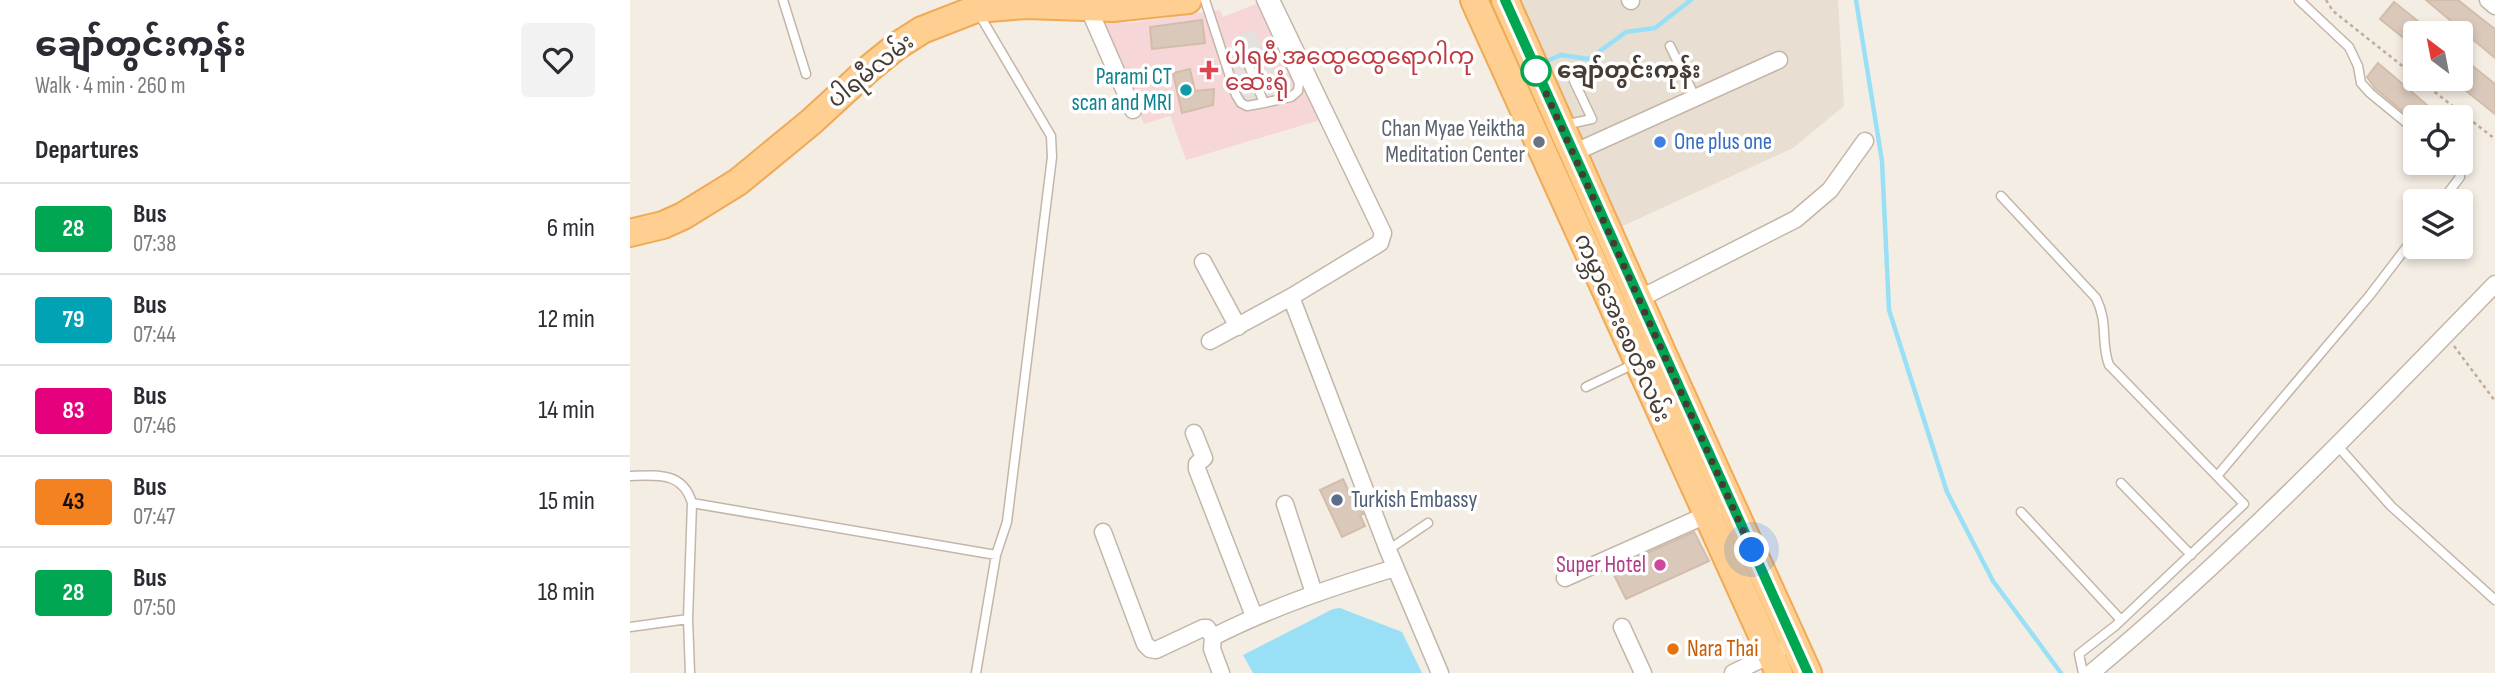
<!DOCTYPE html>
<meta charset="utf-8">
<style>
body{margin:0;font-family:"Sofia Sans Condensed","Noto Sans Myanmar",sans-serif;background:#f2f2f3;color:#2b2b33;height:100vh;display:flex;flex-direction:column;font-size:26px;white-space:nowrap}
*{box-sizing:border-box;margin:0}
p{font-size:23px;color:#7c7c81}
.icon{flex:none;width:38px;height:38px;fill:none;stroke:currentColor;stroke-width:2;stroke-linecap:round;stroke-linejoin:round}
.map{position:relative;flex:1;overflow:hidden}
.drawer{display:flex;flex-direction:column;background:#fff;width:630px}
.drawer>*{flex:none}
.badge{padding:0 14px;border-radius:5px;font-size:24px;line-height:46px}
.needle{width:46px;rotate:328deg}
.controls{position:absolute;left:1773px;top:21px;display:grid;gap:14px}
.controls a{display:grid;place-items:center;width:70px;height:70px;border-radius:7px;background:#fff;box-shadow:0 4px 10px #0003;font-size:35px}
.you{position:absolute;width:35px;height:35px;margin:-18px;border:5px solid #fff;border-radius:50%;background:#1a73e8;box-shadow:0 0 0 10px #1a73e833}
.map>.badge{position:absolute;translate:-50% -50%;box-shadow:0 0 0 4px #fff}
h2{padding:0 35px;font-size:26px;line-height:63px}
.round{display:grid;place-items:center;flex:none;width:74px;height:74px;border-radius:7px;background:#f2f2f3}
.summary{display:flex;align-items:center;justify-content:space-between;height:119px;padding:0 35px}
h1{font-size:33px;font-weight:800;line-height:52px}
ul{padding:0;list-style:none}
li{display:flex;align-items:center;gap:21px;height:91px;padding:0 35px;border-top:2px solid #e1e1e2}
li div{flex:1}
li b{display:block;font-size:26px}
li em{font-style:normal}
li .badge{min-width:77px;font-weight:700;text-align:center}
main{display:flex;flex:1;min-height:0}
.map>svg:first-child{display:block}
.residential{fill:#e8ded1}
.medical{fill:#f6d6d6}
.parking{fill:#e4e0dd}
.water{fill:#99e0f7}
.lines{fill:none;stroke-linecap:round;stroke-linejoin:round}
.stream{stroke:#99e0f7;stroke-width:4.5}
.building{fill:#dac9bb;stroke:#d2bdab;stroke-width:2}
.service-casing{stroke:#c3b6a9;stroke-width:11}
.minor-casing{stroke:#c3b6a9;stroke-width:19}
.primary-casing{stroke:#f0aa56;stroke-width:30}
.path{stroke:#c3ac95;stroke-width:2.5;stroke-dasharray:3.5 3.5;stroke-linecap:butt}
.service{stroke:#fff;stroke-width:8}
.minor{stroke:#fff;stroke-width:16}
.primary{stroke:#ffcf92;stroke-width:26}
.line-casing{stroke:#fff;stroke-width:16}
.line{stroke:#00a651;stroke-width:10}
.walk{stroke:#473c33;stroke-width:7;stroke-dasharray:0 12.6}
.health-dot{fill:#e0444e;stroke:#fff;stroke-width:2.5}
.stop-dot{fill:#fff;stroke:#00a651;stroke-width:3.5}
.culture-dot{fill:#0f9aa8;stroke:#fff;stroke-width:2.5}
.worship-dot{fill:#6b7280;stroke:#fff;stroke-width:2.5}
.shop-dot{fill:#3f7fe0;stroke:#fff;stroke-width:2.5}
.service-dot{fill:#5c6f8a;stroke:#fff;stroke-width:2.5}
.hotel-dot{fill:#d1479c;stroke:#fff;stroke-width:2.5}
.food-dot{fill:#e8710a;stroke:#fff;stroke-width:2.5}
.labels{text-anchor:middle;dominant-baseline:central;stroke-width:7;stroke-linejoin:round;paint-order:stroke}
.health-label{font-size:23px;fill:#be3a42;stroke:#fff;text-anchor:start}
.street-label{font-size:23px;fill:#473c33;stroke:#fff}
.stop-label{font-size:23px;font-weight:bold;fill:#473c33;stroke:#fff;text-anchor:start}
.culture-label{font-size:23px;fill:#0d838f;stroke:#fff;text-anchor:end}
.worship-label{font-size:23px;fill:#5b616d;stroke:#fff;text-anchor:end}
.shop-label{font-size:23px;fill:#366cbe;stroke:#fff;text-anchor:start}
.service-label{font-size:23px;fill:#4e5e75;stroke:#fff;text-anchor:start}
.hotel-label{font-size:23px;fill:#b23c85;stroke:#fff;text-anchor:end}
.food-label{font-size:23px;fill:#c56008;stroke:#fff;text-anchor:start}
</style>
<main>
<section class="drawer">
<div class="summary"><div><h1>ချော်တွင်းကုန်း</h1><p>Walk · 4 min · 260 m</p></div><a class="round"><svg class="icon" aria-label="heart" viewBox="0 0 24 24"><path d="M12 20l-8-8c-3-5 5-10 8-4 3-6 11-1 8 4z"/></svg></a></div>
<h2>Departures</h2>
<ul>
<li><span class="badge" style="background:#00a651;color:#fff">28</span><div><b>Bus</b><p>07:38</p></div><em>6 min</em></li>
<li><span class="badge" style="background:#00a3b4;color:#fff">79</span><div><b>Bus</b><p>07:44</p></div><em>12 min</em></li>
<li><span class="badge" style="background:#e6007e;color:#fff">83</span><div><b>Bus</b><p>07:46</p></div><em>14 min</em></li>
<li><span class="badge" style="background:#f58220;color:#111">43</span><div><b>Bus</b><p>07:47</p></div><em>15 min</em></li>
<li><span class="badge" style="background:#00a651;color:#fff">28</span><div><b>Bus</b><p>07:50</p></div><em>18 min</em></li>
</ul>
</section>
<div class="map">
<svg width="1865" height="673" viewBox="0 0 1865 673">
<rect width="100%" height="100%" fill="#f4ede4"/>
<path class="residential" d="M890,0H1208L1214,106L1163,148L986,229Z"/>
<path class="medical" d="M636,0L690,120L556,160L540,116L514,124L470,21L500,23L590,10L593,17Z"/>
<path class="parking" d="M624,30L647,74L657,70L663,90L615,101L600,50L607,48L604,37Z"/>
<path class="water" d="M710,608L772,632L792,673H623L613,655L703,609Z"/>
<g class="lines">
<path class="stream" d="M1226,0L1252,161L1259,310L1317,492L1363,581L1431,673
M912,63L931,55L959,59L996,32L1025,28L1061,0"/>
</g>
<path class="building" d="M1796,0H1828L1857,23L1865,29V58Z
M1764,2L1803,33H1785V47L1750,19Z
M572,20L575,43L522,49L520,27Z
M1830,56L1865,84V114L1830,86Z
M1748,63L1811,117H1785V122L1745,88L1737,77Z
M560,69L565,91L584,89L583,105L552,113L543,73Z
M713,479L723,500L727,499L733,514L730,515L735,526L712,537L690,490Z
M1064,532L1079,561L996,599L981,569Z"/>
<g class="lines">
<defs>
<path id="service" d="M153,0L176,74
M575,0L606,95L611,103L617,106L634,103
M1669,0L1719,47L1728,66L1731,83L1740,93L1785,130
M1040,46L1065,97
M613,51L634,103L661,97L668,91L669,83L631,0
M934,125L962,119L944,81
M1371,196L1466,298C1479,324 1470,341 1479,365L1614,504L1485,626L1449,654L1453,673
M1812,201L1830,177L1826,163
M956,387L1004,364
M1706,444L1761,506L1865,600
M0,476C28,475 53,472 62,503
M1587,476L1740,295L1785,236
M1491,483L1561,555
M1391,512L1491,620
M758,550L798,523
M0,627L58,619
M60,673L58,619L62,503L366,555L377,522L422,157L421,136L349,14
M346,673L366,555"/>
<path id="minor" d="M1000,0L1001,1
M1858,0L1865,6
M458,7L503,110
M943,153L1149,60
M573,262L608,327
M661,297L758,550L810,673
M1009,299L1166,219L1200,190L1235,141
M580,341L661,297L750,243L753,233L641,0
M564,433L574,458L567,464V469L624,616
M655,504L684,593
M473,532L515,644L520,649L526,650L573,628H577L583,637L582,649L591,673
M935,578L1083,512
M992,627L1013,673
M583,637C642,607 702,587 765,568
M1103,673L1148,651
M1461,673C1604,554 1735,418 1865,284"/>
<path id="primary" d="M844,0L1149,673
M875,0L1033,354L1178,673
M0,233L33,225L53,216L108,182L181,122L241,67L267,46L292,30L346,9L396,5L483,8L558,0"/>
</defs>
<use href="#service" class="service-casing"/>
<use href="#minor" class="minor-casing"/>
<use href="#primary" class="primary-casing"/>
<path class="path" d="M1696,0L1703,11L1785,76
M1788,79L1865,139
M1824,346L1865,401"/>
<use href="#service" class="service"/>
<use href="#minor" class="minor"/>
<use href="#primary" class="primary"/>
</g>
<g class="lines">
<defs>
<path id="line" d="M875,0L1178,673"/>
</defs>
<use href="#line" class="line-casing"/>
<use href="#line" class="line"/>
<path class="walk" d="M906,71L1122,550"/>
</g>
<path class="health-dot" d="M575.5 59.5h7v7h7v7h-7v7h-7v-7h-7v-7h7z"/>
<circle class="stop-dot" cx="906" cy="71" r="14"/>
<circle class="culture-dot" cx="556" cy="90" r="7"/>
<circle class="worship-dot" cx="909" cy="142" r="7"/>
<circle class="shop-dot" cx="1030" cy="142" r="7"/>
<circle class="service-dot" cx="707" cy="500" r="7"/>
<circle class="hotel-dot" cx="1030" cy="565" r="7"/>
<circle class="food-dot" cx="1043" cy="649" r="7"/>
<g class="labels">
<g class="health-label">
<text x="595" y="57">ပါရမီ အထွေထွေရောဂါကု<tspan x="595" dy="26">ဆေးရုံ</tspan></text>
</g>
<g class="street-label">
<text transform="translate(241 71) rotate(-39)">ပါရမီလမ်း</text>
<text transform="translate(992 328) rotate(66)">ကမ္ဘာအေးစေတီလမ်း</text>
</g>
<g class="stop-label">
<text x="927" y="71">ချော်တွင်းကုန်း</text>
</g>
<g class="culture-label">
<text x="542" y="77">Parami CT<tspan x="542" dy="26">scan and MRI</tspan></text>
</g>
<g class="worship-label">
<text x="895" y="129">Chan Myae Yeiktha<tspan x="895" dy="26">Meditation Center</tspan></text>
</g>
<g class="shop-label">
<text x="1044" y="142">One plus one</text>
</g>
<g class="service-label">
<text x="721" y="500">Turkish Embassy</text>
</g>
<g class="hotel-label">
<text x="1016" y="565">Super Hotel</text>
</g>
<g class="food-label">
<text x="1057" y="649">Nara Thai</text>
</g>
</g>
</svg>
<div class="controls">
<a><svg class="needle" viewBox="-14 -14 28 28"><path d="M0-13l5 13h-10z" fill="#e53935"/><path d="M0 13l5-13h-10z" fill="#7c7c81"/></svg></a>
<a><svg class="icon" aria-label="locate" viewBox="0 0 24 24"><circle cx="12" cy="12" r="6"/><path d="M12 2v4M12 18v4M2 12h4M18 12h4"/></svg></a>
<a><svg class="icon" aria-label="layers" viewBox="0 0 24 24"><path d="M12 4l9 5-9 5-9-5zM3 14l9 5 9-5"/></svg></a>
</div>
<div class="you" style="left:1122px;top:550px"></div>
</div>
</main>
